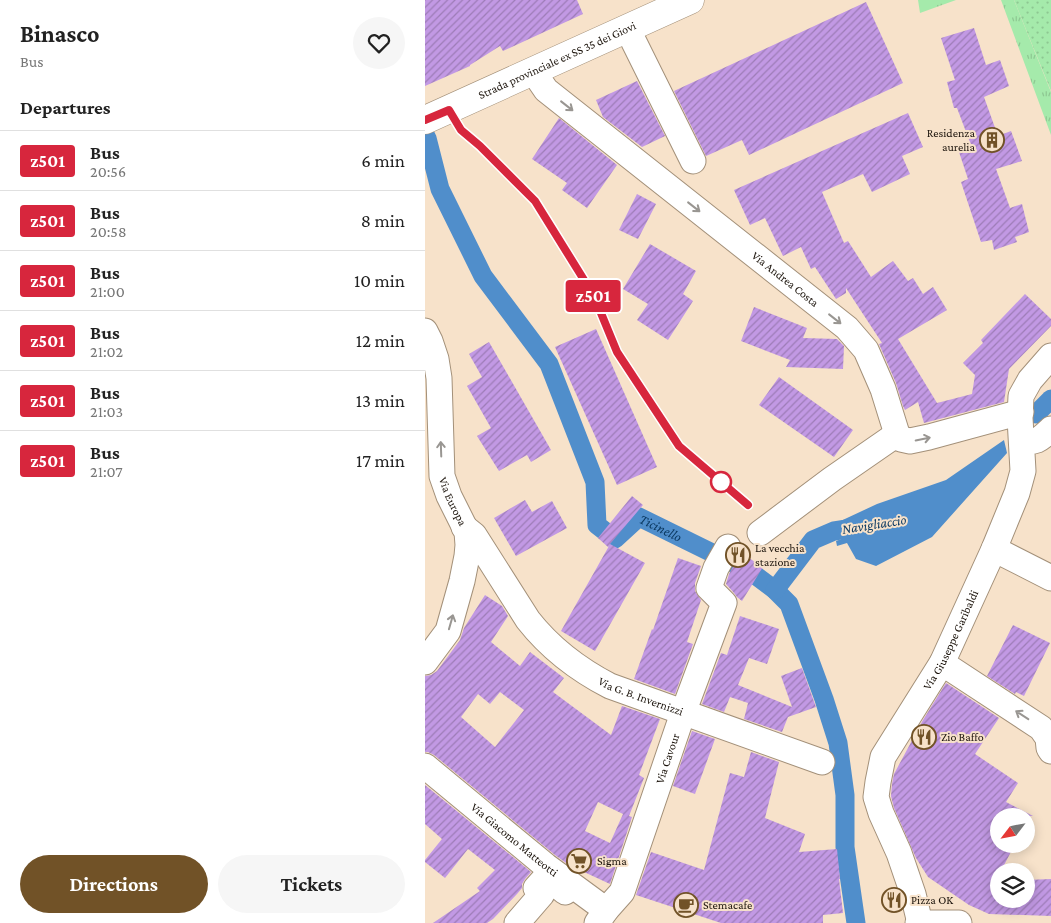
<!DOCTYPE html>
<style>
body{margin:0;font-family:"Crimson Pro",serif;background:#f6f6f6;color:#222;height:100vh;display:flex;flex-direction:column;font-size:19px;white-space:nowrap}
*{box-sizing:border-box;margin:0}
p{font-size:16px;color:#767676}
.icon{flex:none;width:28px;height:28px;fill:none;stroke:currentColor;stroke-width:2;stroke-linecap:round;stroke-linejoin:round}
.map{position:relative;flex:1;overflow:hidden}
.side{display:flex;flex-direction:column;background:#fff;width:425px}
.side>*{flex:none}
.badge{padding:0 10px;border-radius:4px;font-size:18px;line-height:32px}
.needle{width:32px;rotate:238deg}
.buttons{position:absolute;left:565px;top:808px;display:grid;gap:10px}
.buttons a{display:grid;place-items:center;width:45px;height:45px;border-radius:50%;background:#fff;box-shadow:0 2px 12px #0003;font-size:25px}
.map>.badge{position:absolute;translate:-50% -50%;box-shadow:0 0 0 2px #fff}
h2{padding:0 20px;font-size:19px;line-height:45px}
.round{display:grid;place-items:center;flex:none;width:52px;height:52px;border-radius:26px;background:#f6f6f6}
.overview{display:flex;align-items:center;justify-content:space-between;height:85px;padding:0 20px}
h1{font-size:24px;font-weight:700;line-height:38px}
.action{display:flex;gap:10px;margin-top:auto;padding:10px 20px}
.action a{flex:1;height:58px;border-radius:30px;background:#715227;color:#fff;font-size:20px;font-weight:700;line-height:58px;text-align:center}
.action a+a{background:#f6f6f6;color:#222}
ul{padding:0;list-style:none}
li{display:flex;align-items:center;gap:15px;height:60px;padding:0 20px;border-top:1px solid #e0e0e0}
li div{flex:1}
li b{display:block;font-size:19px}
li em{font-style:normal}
li .badge{min-width:55px;font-weight:700;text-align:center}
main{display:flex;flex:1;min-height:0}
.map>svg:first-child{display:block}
.grass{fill:url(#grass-dots)}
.park{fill:url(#park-tufts)}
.water{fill:#508ecb}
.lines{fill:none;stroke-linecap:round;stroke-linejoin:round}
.canal{stroke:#508ecb;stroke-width:19}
.building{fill:url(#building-hatch);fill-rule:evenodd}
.minor-casing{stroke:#a39079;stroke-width:27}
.major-casing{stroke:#a39079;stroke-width:29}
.minor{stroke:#fff;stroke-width:25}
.major{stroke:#fff;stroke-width:28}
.oneway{stroke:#999692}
.line-casing{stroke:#fff;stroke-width:11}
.line{stroke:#d7263d;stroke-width:8}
.stop-dot{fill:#fff;stroke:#d7263d;stroke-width:2.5}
.labels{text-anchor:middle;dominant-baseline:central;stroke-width:4;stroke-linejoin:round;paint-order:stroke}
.street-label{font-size:12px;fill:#1d150d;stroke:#f7e2ca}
.poi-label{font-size:12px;fill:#1d150d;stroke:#f7e2ca;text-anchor:start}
.water-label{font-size:14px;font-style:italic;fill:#0c3a63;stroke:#f7e2ca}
</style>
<main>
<section class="side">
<div class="overview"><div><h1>Binasco</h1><p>Bus</p></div><a class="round"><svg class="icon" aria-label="heart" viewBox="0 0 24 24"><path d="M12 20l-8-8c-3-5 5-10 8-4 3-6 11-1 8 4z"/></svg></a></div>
<h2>Departures</h2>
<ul>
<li><span class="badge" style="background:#d7263d;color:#fff">z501</span><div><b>Bus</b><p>20:56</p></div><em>6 min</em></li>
<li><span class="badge" style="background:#d7263d;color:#fff">z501</span><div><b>Bus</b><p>20:58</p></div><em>8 min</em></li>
<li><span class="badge" style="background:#d7263d;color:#fff">z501</span><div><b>Bus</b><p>21:00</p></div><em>10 min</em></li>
<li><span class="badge" style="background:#d7263d;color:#fff">z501</span><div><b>Bus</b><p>21:02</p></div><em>12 min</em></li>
<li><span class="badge" style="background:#d7263d;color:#fff">z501</span><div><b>Bus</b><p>21:03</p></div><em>13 min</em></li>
<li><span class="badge" style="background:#d7263d;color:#fff">z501</span><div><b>Bus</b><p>21:07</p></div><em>17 min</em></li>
</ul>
<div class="action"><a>Directions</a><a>Tickets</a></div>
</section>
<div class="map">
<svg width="626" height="923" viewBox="0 0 626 923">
<defs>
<pattern id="grass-dots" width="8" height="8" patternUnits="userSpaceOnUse" patternTransform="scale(1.25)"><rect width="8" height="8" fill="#a5eaab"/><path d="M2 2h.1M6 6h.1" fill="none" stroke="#8ec892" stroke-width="1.8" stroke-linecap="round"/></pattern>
<pattern id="park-tufts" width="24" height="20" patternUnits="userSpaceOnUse" patternTransform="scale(1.25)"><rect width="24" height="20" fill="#a5eaab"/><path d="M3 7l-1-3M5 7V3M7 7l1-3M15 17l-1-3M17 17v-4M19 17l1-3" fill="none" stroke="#8ec892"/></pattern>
<pattern id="building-hatch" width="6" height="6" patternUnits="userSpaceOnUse" patternTransform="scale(1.25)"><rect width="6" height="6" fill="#c299e4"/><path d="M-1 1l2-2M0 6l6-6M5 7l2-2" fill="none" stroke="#9d7cb7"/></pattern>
</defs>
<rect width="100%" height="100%" fill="#f7e2ca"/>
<path class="grass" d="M589,0H626V91Z"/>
<path class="park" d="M493,0H531L495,13Z
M576,0H589L626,92V135Z"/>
<path class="water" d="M579,440L582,453L507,537L451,566L431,559L422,543L412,546L411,541L422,537L420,534L411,537L407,525L452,504L521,480Z"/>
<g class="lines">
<g class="canal">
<path id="s1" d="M2,138L15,189L58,276L124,364L170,482L172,525L190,539L214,517L326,572L350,590L364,604L399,699L413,743L420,795V847L431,923"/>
<path d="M611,414L626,399"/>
<path d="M350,590L388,540L409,531L435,527"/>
</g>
</g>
<path class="building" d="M0,0H152L158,14L78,51L75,46L45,65V66L0,86Z
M441,2L478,83L324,155L317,140L281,156L249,91Z
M549,28L561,65L575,60L584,86L559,97L573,136L586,131L597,161L571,169L585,208L597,204L604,232L590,237L592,242L569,250L567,240L556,242L536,182L543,179L533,149L546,145L532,108H529L522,82L530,80L516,38Z
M212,81L240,136L217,147L178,117L171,100Z
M483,113L498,147L477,156L485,174L447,192L438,174L397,192L419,243L423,241L446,277L468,261L483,281L488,278L498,294L508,287L522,310L473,339L512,403L547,394L550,375L538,363L558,343L556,340L600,294L626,319V326L584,369L579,402L499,423L493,402L480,410L478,406L471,383L454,344L457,343L421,288V293L411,299L390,267L386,269L376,247L358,256L340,218L325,225L309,190Z
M134,118L192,165L162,208L137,190L142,183L107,159Z
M212,194L231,204L213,239L194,230Z
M225,244L271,271L258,294L268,301L243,340L212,320L223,304L198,289Z
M329,307L382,328L378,338L412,339L419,346L418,369L361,367L365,360L316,341Z
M171,329L232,467L192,485L130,347Z
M64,342L126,450L106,462L102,455L74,471L52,436L66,428L42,386L57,377L44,354Z
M354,377L428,430L409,457L334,405Z
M207,496L218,505L185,544L220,563L170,651L136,631L184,546L183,547L173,538Z
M100,500L107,512L127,501L142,528L91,556L69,518Z
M316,553L338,567L317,601L312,597L309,593L301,584L304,574Z
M253,558L276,566L270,583V591L276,600L262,642L268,644L250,694L209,679L227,629L228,630Z
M60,595L77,606L83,616L66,642L95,666L105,652L139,678L128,692L186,735L197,706L235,719L214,775L219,778L204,816L207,817L185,884L144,865L130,855L9,755L3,752H0V676L6,675L12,671L35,640L39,628ZM75,692L99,710L70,747L36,717L53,694L65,704ZM173,802L198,814L185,843L160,831Z
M315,616L354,629L342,664L324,658L313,685L367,707L356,676L377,668L391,707L363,717L357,732L319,719L323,703L305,697L299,712L277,704L296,653L302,655Z
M588,625L625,643L599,696L591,692L590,694L562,676Z
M521,683L574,718L550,754L593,783L581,802L608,816H574V844H590L576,871H574V876L571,882H574V899H601V880L626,879V916L564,914L544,905L503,877L491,858L469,808L466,796L467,784L469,774L498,720Z
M267,731L290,739L270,794L248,786Z
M326,752L354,762L340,818L380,834L374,852L412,849L415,879H414L418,913L398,915V923H296L211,895L226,852L279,870L305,773L319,777Z
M0,785L106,872L100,879L97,884V888L92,894L68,919L62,923H8L55,891L52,888L70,870L43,849L20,878L0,862V860L17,839L0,824Z"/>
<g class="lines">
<defs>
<g id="minor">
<path d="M202,28L268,161"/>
<path id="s2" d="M108,71L121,90L422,328L441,350L458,389L472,434L476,439L485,441L504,437L596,412"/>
<path id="s3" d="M0,331L5,341L11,359L14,378L17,476L24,496L42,532L43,545L42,556L37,581L23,631L0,662"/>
<path d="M597,441C613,443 615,439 626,429"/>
<path id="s4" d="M39,527L49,535L103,620C125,648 154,670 185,686L397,762"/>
<path d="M335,533L407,479L472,434"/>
<path d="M569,549L626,578"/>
<path d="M517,663L616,728L623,738L624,748L626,751"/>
<path id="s5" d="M0,766L121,866L181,910"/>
<path d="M92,923L117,894L111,888L120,878L122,877L140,892"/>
<path id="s6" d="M172,923L181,910L197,892L258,713L299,603L284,588L291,568L303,547"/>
<path d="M493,923H534"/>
<path id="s7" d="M495,923L488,894L474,853L456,813L451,797L453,782L458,757L517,663L569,549L592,493L598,471L595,418L596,396L605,380L626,356"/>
</g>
<g id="major">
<path id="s8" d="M0,120L265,0"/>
</g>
</defs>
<use href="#minor" class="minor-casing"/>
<use href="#major" class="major-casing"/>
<use href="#minor" class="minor"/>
<use href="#major" class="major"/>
</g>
<defs><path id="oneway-shaft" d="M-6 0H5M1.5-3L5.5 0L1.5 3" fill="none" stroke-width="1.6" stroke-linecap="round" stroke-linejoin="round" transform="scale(1.25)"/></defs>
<g class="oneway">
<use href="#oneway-shaft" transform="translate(142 106) rotate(38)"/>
<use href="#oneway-shaft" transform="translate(269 207) rotate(38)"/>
<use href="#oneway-shaft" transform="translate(410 319) rotate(38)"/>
<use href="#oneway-shaft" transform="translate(498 439) rotate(-12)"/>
<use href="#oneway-shaft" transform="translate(16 449) rotate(-92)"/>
<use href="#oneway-shaft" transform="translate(26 622) rotate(-74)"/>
<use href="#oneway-shaft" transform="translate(597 715) rotate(-147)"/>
</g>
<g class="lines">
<defs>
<path id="line" d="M0,120L24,110L36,130L55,146L110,201L169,296L192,352L254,446L323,505"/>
</defs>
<use href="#line" class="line-casing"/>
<use href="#line" class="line"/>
</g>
<defs>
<symbol id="building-ring" viewBox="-11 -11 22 22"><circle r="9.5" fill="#f7e2ca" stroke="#715227" stroke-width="1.5"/><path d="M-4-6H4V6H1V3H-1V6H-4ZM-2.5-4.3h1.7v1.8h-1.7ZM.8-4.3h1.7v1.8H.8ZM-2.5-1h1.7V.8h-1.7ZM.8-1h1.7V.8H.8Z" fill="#715227"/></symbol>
<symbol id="restaurant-ring" viewBox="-11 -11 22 22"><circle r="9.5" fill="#f7e2ca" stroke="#715227" stroke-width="1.5"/><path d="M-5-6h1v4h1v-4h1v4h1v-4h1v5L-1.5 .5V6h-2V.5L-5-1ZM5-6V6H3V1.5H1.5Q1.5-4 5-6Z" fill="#715227"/></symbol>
<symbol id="supermarket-ring" viewBox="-11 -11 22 22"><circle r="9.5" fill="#f7e2ca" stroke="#715227" stroke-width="1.5"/><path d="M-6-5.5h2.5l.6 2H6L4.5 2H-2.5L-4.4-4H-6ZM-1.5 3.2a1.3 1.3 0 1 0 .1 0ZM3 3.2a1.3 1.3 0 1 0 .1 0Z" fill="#715227"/></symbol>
<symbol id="cafe-ring" viewBox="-11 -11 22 22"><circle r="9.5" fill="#f7e2ca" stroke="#715227" stroke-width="1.5"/><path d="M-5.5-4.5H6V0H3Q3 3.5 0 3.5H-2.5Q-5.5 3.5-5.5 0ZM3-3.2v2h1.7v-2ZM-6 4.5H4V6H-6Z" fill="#715227"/></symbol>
</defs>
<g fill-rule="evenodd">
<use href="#building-ring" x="553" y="126" width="28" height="28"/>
<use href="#restaurant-ring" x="299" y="541" width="28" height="28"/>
<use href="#restaurant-ring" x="485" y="723" width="28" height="28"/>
<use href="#supermarket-ring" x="140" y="847" width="28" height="28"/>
<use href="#restaurant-ring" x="455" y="886" width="28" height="28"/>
<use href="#cafe-ring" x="247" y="891" width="28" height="28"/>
</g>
<circle class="stop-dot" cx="296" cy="482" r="10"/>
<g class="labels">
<g class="street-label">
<text stroke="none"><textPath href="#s8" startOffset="145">Strada provinciale ex SS 35 dei Giovi</textPath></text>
<text stroke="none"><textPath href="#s2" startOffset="328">Via Andrea Costa</textPath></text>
<text stroke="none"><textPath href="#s3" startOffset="175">Via Europa</textPath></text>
<text stroke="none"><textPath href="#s7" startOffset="310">Via Giuseppe Garibaldi</textPath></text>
<text stroke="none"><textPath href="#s4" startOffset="252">Via G. B. Invernizzi</textPath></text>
<text stroke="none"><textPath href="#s6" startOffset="181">Via Cavour</textPath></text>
<text stroke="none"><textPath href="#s5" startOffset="116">Via Giacomo Matteotti</textPath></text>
</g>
<g class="poi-label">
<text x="550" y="133" text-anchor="end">Residenza<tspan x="550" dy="14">aurelia</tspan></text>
<text x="330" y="548">La vecchia<tspan x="330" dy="14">stazione</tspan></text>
<text x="516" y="737">Zio Baffo</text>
<text x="172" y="861">Sigma</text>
<text x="486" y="900">Pizza OK</text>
<text x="278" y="905">Stemacafe</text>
</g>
<g class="water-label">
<text transform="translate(449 524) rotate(-9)">Navigliaccio</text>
<text stroke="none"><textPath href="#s1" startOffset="509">Ticinello</textPath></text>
</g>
</g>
</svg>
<div class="buttons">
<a><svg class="needle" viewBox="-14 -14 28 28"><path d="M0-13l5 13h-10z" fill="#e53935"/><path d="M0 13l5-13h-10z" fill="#767676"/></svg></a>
<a><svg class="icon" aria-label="layers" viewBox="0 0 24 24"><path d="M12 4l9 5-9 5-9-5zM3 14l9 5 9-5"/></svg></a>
</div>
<b class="badge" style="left:168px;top:296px;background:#d7263d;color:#fff">z501</b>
</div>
</main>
